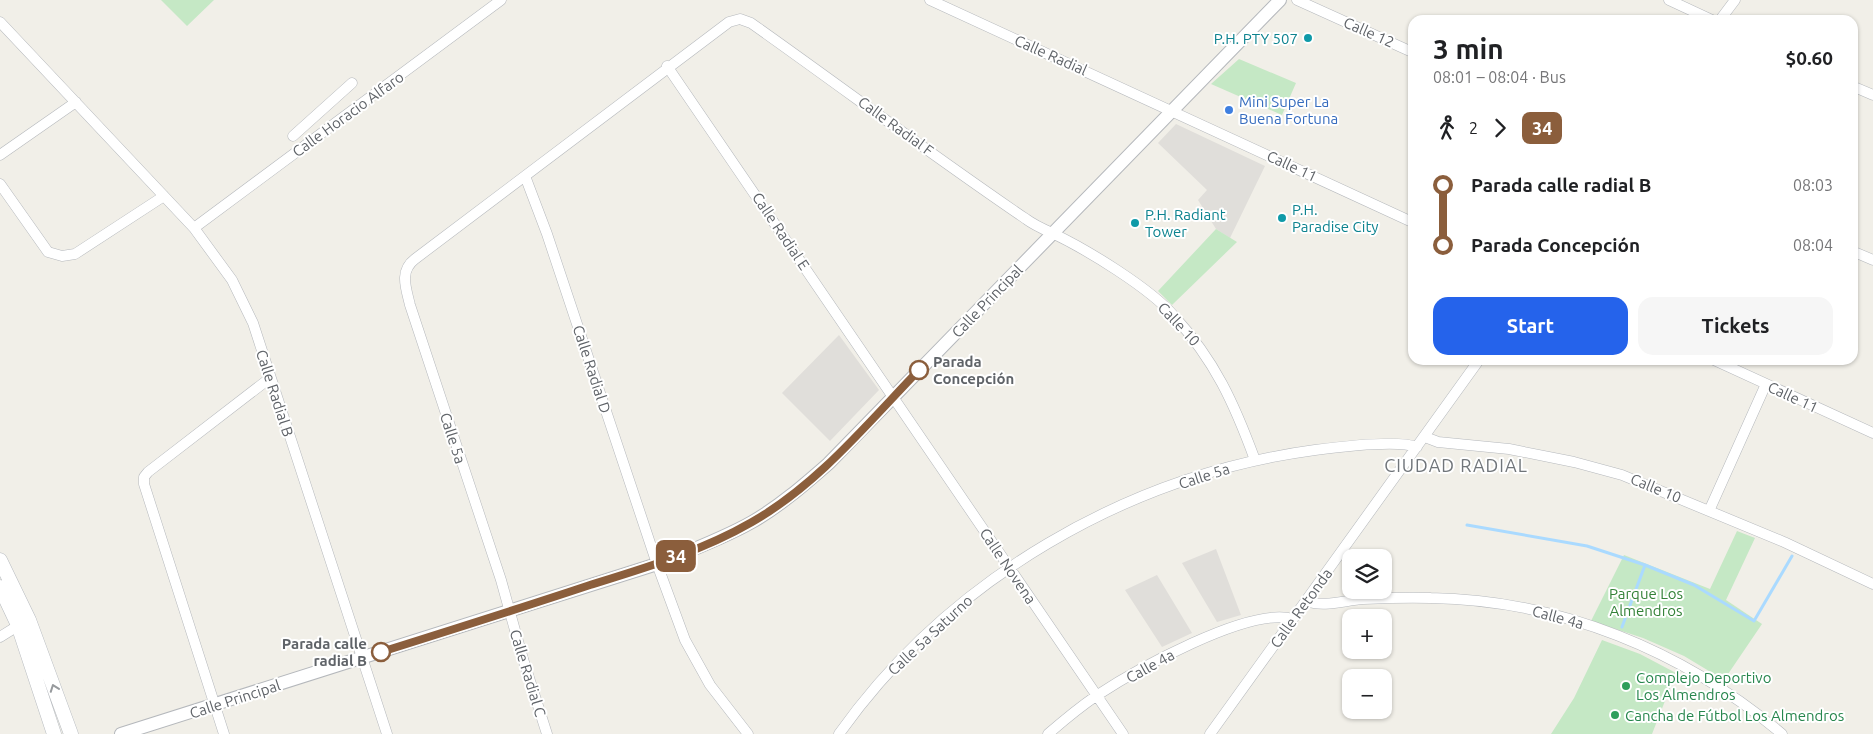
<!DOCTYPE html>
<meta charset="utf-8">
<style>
body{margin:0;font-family:Ubuntu,sans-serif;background:#f6f6f6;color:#202124;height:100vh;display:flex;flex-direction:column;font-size:19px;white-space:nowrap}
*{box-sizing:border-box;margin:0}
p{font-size:16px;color:#757577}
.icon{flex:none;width:28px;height:28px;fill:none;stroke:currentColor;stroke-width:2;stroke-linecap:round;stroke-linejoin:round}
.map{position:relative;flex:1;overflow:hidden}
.sheet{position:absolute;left:1408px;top:15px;width:450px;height:350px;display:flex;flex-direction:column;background:#fff;border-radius:15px;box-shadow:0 1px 4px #0004}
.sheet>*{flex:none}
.badge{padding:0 10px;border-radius:8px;font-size:18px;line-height:32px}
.tools{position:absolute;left:1342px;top:549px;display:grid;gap:10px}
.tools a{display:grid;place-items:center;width:50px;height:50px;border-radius:10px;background:#fff;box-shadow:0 1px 4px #0004;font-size:25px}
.map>.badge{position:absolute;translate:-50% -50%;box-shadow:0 0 0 2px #fff}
.legs{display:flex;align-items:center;gap:8px;height:55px;padding:0 25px;font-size:16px}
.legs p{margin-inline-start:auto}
.overview{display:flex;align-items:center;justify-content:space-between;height:85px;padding:0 25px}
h1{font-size:28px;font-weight:700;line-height:38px}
.button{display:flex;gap:10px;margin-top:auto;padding:10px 25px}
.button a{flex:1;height:58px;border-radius:15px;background:#2563eb;color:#fff;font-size:20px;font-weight:700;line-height:58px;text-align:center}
.button a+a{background:#f6f6f6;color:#202124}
ul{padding:0 25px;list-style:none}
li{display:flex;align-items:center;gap:18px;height:60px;font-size:19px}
li i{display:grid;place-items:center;width:8px;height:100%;margin:0 6px;background:currentColor}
li i::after{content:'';width:12px;height:12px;margin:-6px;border:4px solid;border-radius:50%;background:#fff}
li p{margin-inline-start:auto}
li:first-child i{background:linear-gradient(#0000 50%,currentColor 0)}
li:last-child i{background:linear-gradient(currentColor 50%,#0000 0)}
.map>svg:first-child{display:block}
.industrial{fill:#e0deda}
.green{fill:#c5e8c5}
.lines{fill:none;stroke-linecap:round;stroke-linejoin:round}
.stream{stroke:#aadaff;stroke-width:3}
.minor-casing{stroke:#b5b8bc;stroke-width:11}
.tertiary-casing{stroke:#b5b8bc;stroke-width:14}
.secondary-casing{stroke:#b6babf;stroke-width:15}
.minor{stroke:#fff;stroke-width:10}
.tertiary{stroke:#fff;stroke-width:12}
.secondary{stroke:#fff;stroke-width:14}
.oneway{stroke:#979a9d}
.line-1-casing{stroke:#fff;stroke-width:11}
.line-1{stroke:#8b5e3c;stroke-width:8}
.culture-dot{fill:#0f9aa8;stroke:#fff;stroke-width:2}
.shop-dot{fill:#3f7fe0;stroke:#fff;stroke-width:2}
.stop-1-dot{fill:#fff;stroke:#8b5e3c;stroke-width:2.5}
.leisure-dot{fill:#2e9e5b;stroke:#fff;stroke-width:2}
.labels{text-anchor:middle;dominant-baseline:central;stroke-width:4;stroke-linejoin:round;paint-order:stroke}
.street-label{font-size:15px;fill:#5f6368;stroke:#fff}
.culture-label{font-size:15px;fill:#0d838f;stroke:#fff;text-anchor:start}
.shop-label{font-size:15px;fill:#366cbe;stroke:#fff;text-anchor:start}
.stop-label{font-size:15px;font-weight:bold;fill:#5f6368;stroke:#fff;text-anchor:start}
.park-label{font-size:15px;fill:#348238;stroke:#fff}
.leisure-label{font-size:15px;fill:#27864d;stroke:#fff;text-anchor:start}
.quarter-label{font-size:18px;letter-spacing:1px;fill:#70757a;stroke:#fff}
</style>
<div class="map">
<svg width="1873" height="734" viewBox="0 0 1873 734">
<rect width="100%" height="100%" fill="#f1efe8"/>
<path class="industrial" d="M1176,124L1265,166L1230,238L1216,229L1198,200L1207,190L1158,143Z
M839,335L879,390L830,441L782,393Z
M1216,549L1241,615L1217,622L1182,563Z
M1157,575L1192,633L1162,647L1125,590Z"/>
<path class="green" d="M161,0H214L187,26Z
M1239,59L1296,83L1282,115L1211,84Z
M1216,229L1237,242L1172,305L1158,291Z
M1737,531L1755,538L1726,600L1762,624L1724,680L1684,656L1643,638L1591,621L1624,555L1710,589Z
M1602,640L1640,654L1676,673L1652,734H1551L1574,698Z"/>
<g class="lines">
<path class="stream" d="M1467,525L1587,546L1645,565
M1622,627L1645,565L1694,585L1754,621L1792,556"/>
<defs>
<path id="minor" d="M930,0L1412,222
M1297,0L1412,52
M1669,0L1712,20
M1720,20L1735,0
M0,22L194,228L232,280L253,323L387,734
M667,66L1123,734
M1852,86L1873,95
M293,136L352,83
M0,155L76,102
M525,176L547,234L657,564L685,640L710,685L748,734
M0,184L48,252L62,256L75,254L164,196
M194,228L501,0
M1852,251L1873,260
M1714,360L1873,433
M1425,437L1438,442L1509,449L1574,462L1622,475L1784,542L1873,584
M1709,511L1766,384
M1307,601C1323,608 1346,600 1363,599C1385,598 1409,597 1431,598C1560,600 1684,651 1782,734
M0,637L24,622
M224,734L144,484V477L148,472L270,378
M547,734L523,659L501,580L410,305C406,288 399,271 415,259L729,22L740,19L751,23C843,88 933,156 1026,219C1034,225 1043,229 1052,233C1086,249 1150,288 1174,316C1215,361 1234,403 1255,460
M839,734C949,579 1128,475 1315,450C1338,447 1398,440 1417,447
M1048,734C1063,721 1080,707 1096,696C1134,671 1249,606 1293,619
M1210,734L1479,360"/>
<path id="tertiary" d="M121,734L657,564C689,551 722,539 752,522C780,506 805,484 829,463L1280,0"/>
<path id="secondary" d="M0,560L29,620L71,734
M0,587L18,625L54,734"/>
</defs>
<use href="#minor" class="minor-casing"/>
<use href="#tertiary" class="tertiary-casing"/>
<use href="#secondary" class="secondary-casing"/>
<use href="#minor" class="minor"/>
<use href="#tertiary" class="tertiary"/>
<use href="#secondary" class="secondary"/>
</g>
<defs><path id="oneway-chevron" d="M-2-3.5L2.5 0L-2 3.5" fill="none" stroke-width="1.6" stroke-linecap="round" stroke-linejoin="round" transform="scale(1.25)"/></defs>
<use class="oneway" href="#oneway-chevron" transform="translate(54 688) rotate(-110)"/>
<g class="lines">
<defs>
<path id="line-1" d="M381,652C451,630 521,608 590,585C645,568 702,551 752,522C817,485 867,424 919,370"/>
</defs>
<use href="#line-1" class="line-1-casing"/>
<use href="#line-1" class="line-1"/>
</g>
<g class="culture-dot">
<circle cx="1308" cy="38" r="5"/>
<circle cx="1282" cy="218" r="5"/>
<circle cx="1135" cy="223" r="5"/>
</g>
<circle class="shop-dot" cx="1229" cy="110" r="5"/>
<g class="stop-1-dot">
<circle cx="919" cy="370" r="9"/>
<circle cx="381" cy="652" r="9"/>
</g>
<g class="leisure-dot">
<circle cx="1626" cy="686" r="5"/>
<circle cx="1615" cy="715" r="5"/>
</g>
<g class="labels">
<g class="street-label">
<text transform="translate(1369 32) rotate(24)">Calle 12</text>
<text transform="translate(1051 55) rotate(24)">Calle Radial</text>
<text transform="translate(348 114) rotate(-36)">Calle Horacio Alfaro</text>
<text transform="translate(896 126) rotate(36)">Calle Radial F</text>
<text transform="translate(1292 166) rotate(25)">Calle 11</text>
<text transform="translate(781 231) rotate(56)">Calle Radial E</text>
<text transform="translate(987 301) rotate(-46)">Calle Principal</text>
<text transform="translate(1179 324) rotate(47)">Calle 10</text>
<text transform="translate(592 369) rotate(72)">Calle Radial D</text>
<text transform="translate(275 393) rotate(72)">Calle Radial B</text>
<text transform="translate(1793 397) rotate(25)">Calle 11</text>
<text transform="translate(453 438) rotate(72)">Calle 5a</text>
<text transform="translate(1204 476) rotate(-18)">Calle 5a</text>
<text transform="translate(1656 488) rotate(22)">Calle 10</text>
<text transform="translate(1008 566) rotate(56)">Calle Novena</text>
<text transform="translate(1301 608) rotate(-54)">Calle Retonda</text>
<text transform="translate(1558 617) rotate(15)">Calle 4a</text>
<text transform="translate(930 635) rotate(-43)">Calle 5a Saturno</text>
<text transform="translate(1150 666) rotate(-29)">Calle 4a</text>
<text transform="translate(528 673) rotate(73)">Calle Radial C</text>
<text transform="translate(235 699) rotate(-18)">Calle Principal</text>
</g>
<g class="culture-label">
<text x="1298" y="38" text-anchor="end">P.H. PTY 507</text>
<text x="1292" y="209">P.H.<tspan x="1292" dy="17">Paradise City</tspan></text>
<text x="1145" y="214">P.H. Radiant<tspan x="1145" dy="17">Tower</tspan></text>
</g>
<g class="shop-label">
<text x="1239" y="101">Mini Super La<tspan x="1239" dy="17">Buena Fortuna</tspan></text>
</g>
<g class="stop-label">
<text x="933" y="361">Parada<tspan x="933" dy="17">Concepción</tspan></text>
<text x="367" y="643" text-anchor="end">Parada calle<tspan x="367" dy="17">radial B</tspan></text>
</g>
<g class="park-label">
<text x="1646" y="593">Parque Los<tspan x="1646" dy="17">Almendros</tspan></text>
</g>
<g class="leisure-label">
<text x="1636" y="677">Complejo Deportivo<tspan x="1636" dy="17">Los Almendros</tspan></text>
<text x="1625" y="715">Cancha de Fútbol Los Almendros</text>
</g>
<g class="quarter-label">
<text x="1456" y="465">CIUDAD RADIAL</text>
</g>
</g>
</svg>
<div class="tools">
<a><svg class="icon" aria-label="layers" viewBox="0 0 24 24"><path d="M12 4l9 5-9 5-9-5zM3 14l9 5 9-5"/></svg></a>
<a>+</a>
<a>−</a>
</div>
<b class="badge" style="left:676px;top:556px;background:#8b5e3c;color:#fff">34</b>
<section class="sheet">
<div class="overview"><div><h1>3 min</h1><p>08:01 – 08:04 · Bus</p></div><b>$0.60</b></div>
<div class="legs"><svg class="icon" aria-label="walk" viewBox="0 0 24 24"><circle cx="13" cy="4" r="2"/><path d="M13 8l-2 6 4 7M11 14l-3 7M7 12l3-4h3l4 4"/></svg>2<svg class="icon" aria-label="forward" viewBox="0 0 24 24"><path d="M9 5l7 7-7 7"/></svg><b class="badge" style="background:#8b5e3c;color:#fff">34</b></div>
<ul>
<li><i style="color:#8b5e3c"></i><b>Parada calle radial B</b><p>08:03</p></li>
<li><i style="color:#8b5e3c"></i><b>Parada Concepción</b><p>08:04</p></li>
</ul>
<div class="button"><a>Start</a><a>Tickets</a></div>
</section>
</div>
